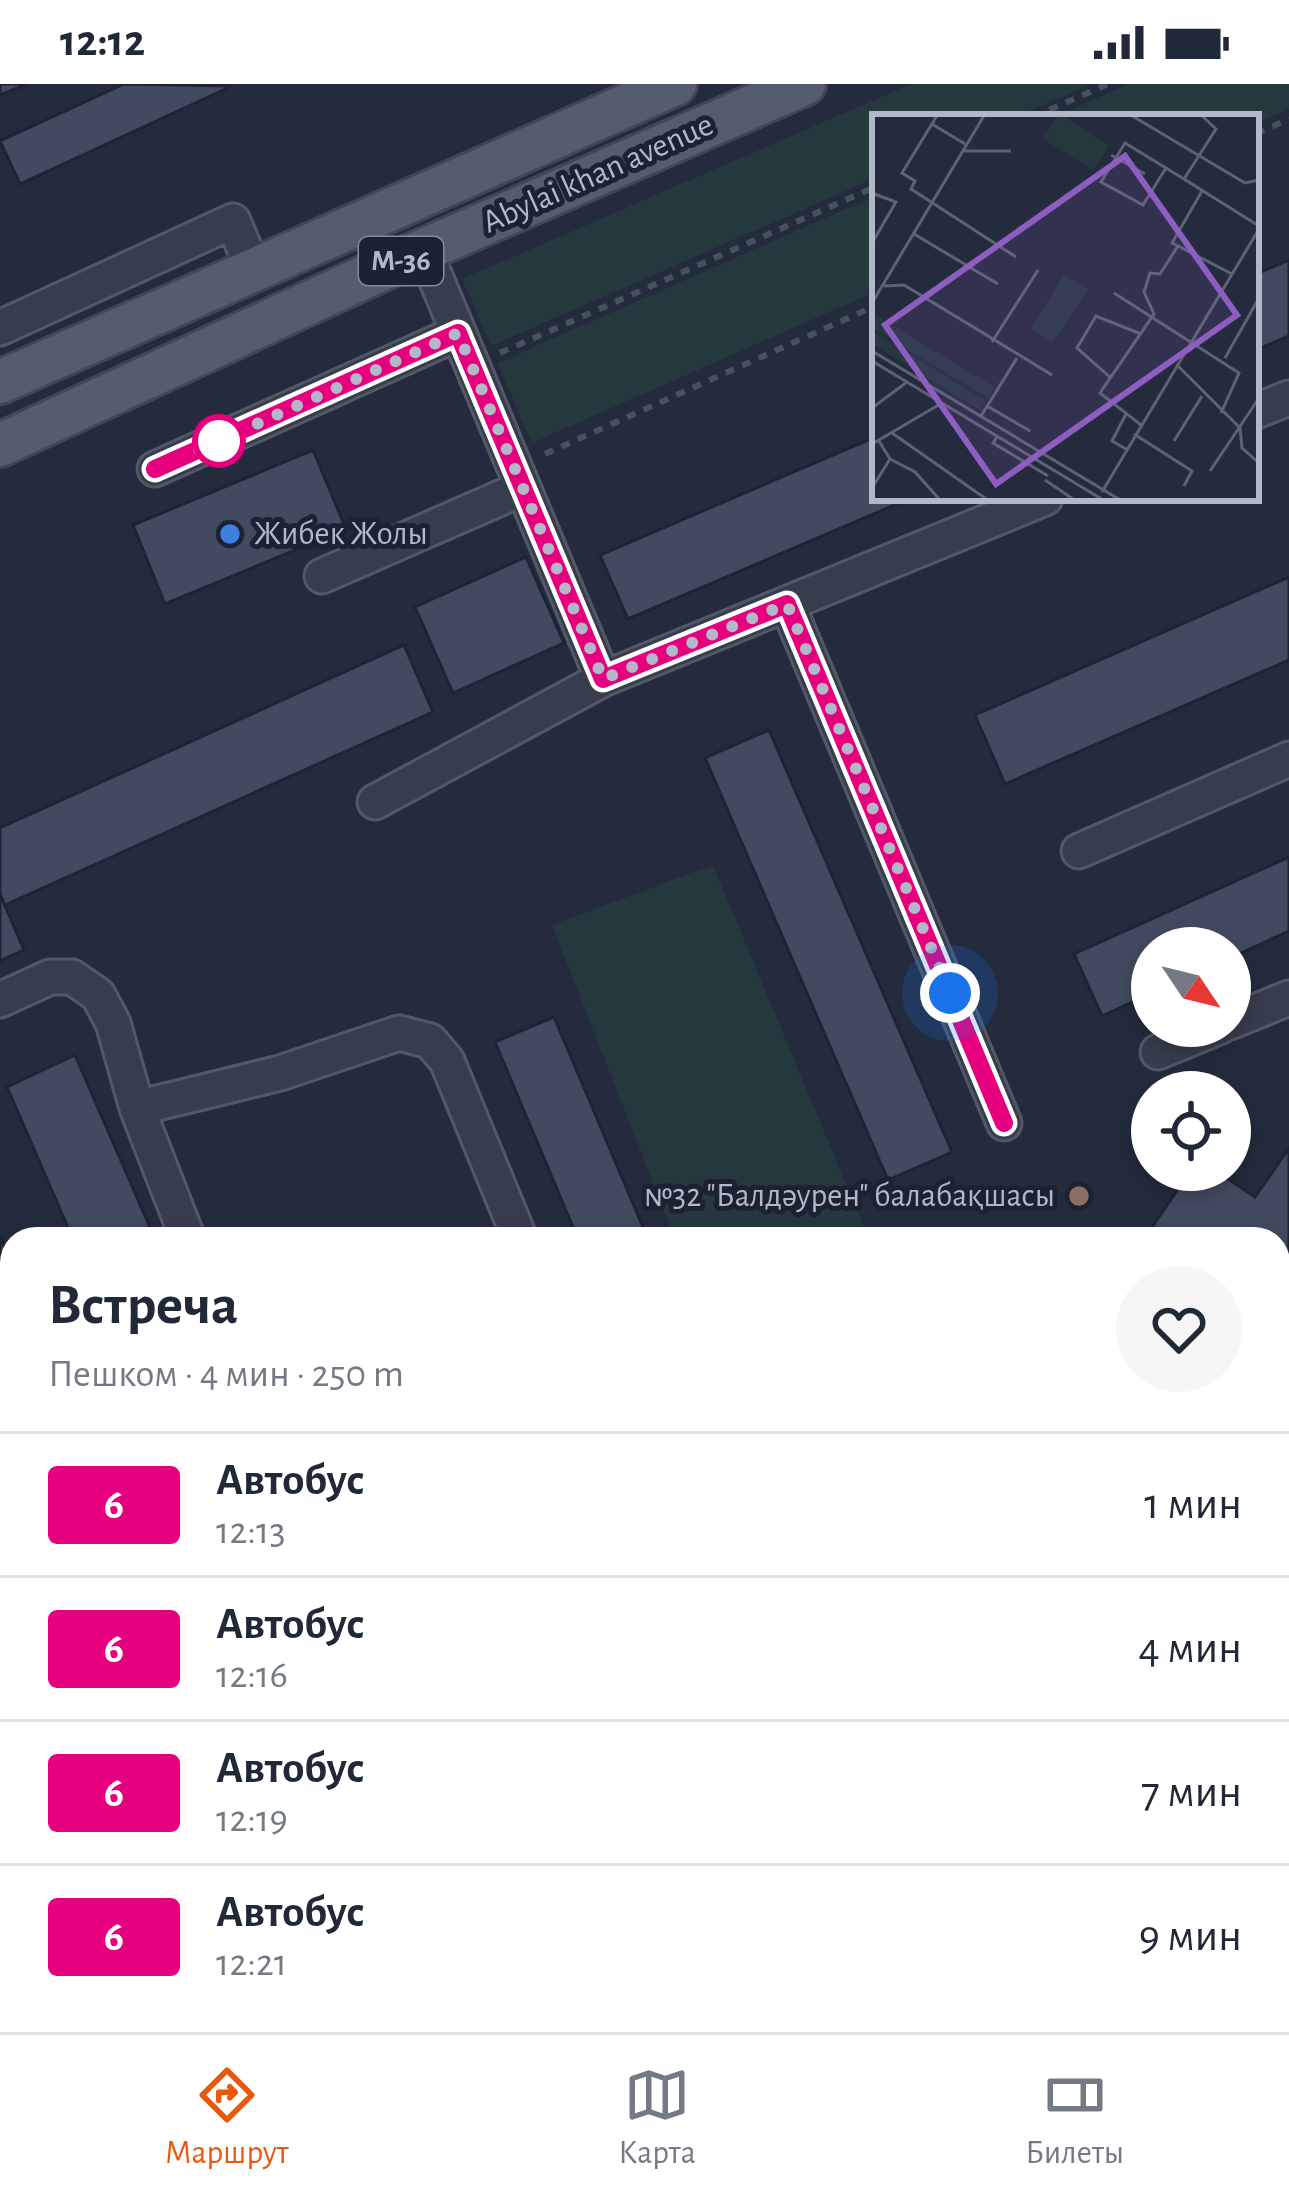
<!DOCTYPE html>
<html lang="ru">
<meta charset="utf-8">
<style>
body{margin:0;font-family:"Alegreya Sans",sans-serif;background:#f6f6f7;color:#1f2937;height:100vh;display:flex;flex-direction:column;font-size:45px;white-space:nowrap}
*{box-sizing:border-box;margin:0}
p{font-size:39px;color:#747a83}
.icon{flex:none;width:66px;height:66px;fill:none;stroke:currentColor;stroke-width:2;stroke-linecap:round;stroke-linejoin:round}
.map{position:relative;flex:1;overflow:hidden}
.details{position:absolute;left:0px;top:1143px;width:1290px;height:807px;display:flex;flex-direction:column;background:#fff;border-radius:36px 36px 0 0;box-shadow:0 6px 18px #0003}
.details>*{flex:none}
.badge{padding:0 24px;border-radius:9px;font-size:42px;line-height:78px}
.needle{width:78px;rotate:125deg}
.tools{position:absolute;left:1131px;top:843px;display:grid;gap:24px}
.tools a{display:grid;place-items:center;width:120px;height:120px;border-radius:50%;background:#fff;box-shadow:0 6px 18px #0003;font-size:60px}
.you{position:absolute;width:60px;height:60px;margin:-30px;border:9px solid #fff;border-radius:50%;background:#1a73e8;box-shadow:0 0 0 18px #1a73e833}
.map>.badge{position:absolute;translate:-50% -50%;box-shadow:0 0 0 6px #fff}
.round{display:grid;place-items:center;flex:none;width:126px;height:126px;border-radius:63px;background:#f6f6f7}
.overview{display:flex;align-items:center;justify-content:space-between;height:204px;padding:0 48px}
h1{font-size:57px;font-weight:700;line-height:90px}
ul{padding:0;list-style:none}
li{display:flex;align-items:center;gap:36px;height:144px;padding:0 48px;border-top:3px solid #e0e1e3}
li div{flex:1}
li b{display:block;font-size:45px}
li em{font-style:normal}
li .badge{min-width:132px;font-weight:700;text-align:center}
.status{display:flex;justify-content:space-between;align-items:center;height:84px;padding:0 60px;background:#fff;direction:ltr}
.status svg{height:33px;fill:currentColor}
.tab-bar{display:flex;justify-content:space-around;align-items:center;height:168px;border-top:3px solid #e0e1e3;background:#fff;font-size:33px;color:#747a83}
.tab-bar a{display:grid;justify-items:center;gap:6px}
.tab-bar .selected{color:#ea580c}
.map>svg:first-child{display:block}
.green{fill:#25383e}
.building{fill:#424a5f;stroke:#1e2434;stroke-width:3}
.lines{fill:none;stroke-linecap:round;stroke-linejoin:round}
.minor-casing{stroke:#525868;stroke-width:39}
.major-casing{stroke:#404656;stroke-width:48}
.path{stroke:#43555b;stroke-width:6;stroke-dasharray:9 9;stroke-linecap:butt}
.minor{stroke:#373d4d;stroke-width:33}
.major{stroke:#555c6d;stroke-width:42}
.line-casing{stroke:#fff;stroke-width:27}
.line{stroke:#e6007e;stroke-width:18}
.walk{stroke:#b2b8c8;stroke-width:12;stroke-dasharray:0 21.6}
.stop-dot{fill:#fff;stroke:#e6007e;stroke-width:6}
.shop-dot{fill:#3f7fe0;stroke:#1c2231;stroke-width:4.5}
.education-dot{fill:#8d6e63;stroke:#1c2231;stroke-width:4.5}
.labels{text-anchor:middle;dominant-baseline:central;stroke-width:10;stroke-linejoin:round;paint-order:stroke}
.shield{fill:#1c2231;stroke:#858b9b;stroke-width:3}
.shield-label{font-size:30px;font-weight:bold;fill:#b2b8c8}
.street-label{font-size:33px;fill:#b2b8c8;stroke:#1c2231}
.poi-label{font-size:33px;fill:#b2b8c8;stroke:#1c2231;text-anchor:start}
.inset-road{fill:none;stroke:#5c6375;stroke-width:3}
.view{fill:#8e5dc2;fill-opacity:0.15;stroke:#8e5dc2;stroke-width:6}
.inset-edge{fill:none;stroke:#b2b8c8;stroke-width:6}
</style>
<div class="status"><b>12:12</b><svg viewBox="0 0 49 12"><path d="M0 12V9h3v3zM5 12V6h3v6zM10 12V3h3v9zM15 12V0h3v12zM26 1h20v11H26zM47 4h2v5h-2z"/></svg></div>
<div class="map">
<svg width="1289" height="1948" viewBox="0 0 1289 1948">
<rect width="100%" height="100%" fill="#232b3d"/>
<path class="green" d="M911,0H1092L1016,33H875V94L491,262L462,195Z
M1129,0H1289V25L1256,39V33H1054Z
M875,112V208L532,359L497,279Z
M713,781L869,1155H675L552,841Z"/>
<path class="building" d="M0,0H27L0,11Z
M124,0L232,2L20,100L0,57Z
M1289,176V252L1256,266V190Z
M875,353V414H911L628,535L600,471Z
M313,366L346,445L165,520L133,441Z
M526,473L564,559L453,609L415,523Z
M1289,493V576L1005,700L975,631Z
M404,561L433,628L5,821L0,810V744Z
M769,646L952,1068L888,1096L705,674Z
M1289,773V847L1230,874V864H1152V909L1102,932L1074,870Z
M0,810L24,866L0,877Z
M554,933L648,1155H578L495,958Z
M75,971L155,1155H73L7,1003Z
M1289,1064V1247L1278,1263V1155H1144L1191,1086H1215L1255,1113Z
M0,1153L12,1179V1186L0,1192Z
M12,1205V1414L0,1386V1210Z
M1289,1365V1612L1278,1579V1369Z
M0,1854L12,1882V1938H36L41,1948H0Z
M342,1938H473L474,1942L460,1948H346Z
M741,1938H899L903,1948H746Z
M1010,1938H1046L1024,1948H1014Z"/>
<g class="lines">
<defs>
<path id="minor" d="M424,166L603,595
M0,244L233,137L253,185
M1256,327L1289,314
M155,385L458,249
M322,492L523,404
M787,520L1004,1039
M375,718L603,595L1045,414
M1079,767L1289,675
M0,916L50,893H72L98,911L113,939L137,1024L188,1155
M1230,938L1289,914
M1158,968L1221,942
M137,1024L280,989L399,949L430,957L447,977L520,1155
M0,1523L12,1547
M0,1630L12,1624
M1278,1744L1289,1759
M1278,1909L1289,1904
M181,1938L185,1948
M671,1938L676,1948
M977,1938L982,1948
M491,1948L510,1938
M1196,1948L1217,1938"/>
<path id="major" d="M0,298L675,0
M0,361L424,166L804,0"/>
</defs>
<use href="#minor" class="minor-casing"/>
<use href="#major" class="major-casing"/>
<path class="path" d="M1033,33L1108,0
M1256,50L1289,35
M500,269L875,103
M545,370L875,222"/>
<use href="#minor" class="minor"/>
<use href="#major" class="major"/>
</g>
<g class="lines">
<defs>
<path id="line" d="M155,385L458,249L603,595L787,520L1004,1039"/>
</defs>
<use href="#line" class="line-casing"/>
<use href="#line" class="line"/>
<path class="walk" d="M219,357L199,366L458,249L603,595L787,520L950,909"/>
</g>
<circle class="stop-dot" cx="219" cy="357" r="24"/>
<circle class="shop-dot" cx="230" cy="450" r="12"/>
<circle class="education-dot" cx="1079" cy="1112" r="12"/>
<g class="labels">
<rect class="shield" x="359" y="153" width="84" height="48" rx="9"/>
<g class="shield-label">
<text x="401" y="177">M-36</text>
</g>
<g class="street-label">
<text transform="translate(598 90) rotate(-24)">Abylai khan avenue</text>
</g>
<g class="poi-label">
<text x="254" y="450">Жибек Жолы</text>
<text x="1055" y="1112" text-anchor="end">№32 "Балдәурен" балабақшасы</text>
</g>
</g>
<g transform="translate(872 30)">
<rect width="387" height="387" fill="#232b3d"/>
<path d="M188,0L237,31L221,57L170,24ZM192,161L216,175L180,229L159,214ZM0,199L122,273L116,284L0,214ZM0,217L114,287L108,296L0,230Z" fill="#25383e"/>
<path class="inset-road" d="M66,0L30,59L43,67L39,75L144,143M257,0L373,69L387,66M328,0L344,15L312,65L387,112M60,10L93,30M90,37H139M239,41L273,60M294,54L271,91L229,68L253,29L294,54L312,65M0,79L24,88L0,129M42,120L126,170M306,132L300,129L330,77M12,172L32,171L180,261M242,179L367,259L349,299M0,189L113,0M120,228L166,156M0,237L250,387M353,244L387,184M0,247L233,387M305,251L368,314L370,334L387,349M239,264L205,234L224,202L269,220M115,292L158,317M0,294L35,268M109,302L145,244M269,311L228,279L282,200L272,178L278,159L288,160L306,132L360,160M20,319L117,387M262,320L320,357L312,372M125,323L121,329L176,362M302,327L330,282M0,330L70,289M254,335L240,327L254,300M18,345L43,358L69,387M338,357L387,284M173,366L204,387M0,374L18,345L7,327M230,378L387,115"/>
<path class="view" d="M253,42L365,201L124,370L13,211Z"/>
<rect width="387" height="387" class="inset-edge"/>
</g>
</svg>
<div class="tools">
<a><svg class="needle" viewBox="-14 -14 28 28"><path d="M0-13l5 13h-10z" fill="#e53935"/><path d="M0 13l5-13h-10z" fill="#747a83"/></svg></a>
<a><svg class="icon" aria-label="locate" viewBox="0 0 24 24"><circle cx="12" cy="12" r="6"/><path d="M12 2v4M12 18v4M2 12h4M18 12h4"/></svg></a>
</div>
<div class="you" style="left:950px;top:909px"></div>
<section class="details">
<div class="overview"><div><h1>Встреча</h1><p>Пешком · 4 мин · 250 m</p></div><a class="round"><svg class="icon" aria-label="heart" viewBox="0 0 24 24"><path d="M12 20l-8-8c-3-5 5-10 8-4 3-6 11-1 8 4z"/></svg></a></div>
<ul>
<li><span class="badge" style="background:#e6007e;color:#fff">6</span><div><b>Автобус</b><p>12:13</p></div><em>1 мин</em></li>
<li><span class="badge" style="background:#e6007e;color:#fff">6</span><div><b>Автобус</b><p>12:16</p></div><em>4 мин</em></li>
<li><span class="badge" style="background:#e6007e;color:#fff">6</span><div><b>Автобус</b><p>12:19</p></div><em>7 мин</em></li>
<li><span class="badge" style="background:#e6007e;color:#fff">6</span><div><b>Автобус</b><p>12:21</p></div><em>9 мин</em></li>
</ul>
</section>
</div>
<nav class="tab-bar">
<a class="selected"><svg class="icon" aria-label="directions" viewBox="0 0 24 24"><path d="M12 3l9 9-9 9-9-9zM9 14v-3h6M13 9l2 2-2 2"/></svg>Маршрут</a>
<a><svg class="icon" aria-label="map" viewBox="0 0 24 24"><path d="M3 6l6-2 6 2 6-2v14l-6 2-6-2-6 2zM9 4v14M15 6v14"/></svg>Карта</a>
<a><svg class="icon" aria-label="tickets" viewBox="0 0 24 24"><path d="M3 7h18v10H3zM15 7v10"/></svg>Билеты</a>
</nav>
